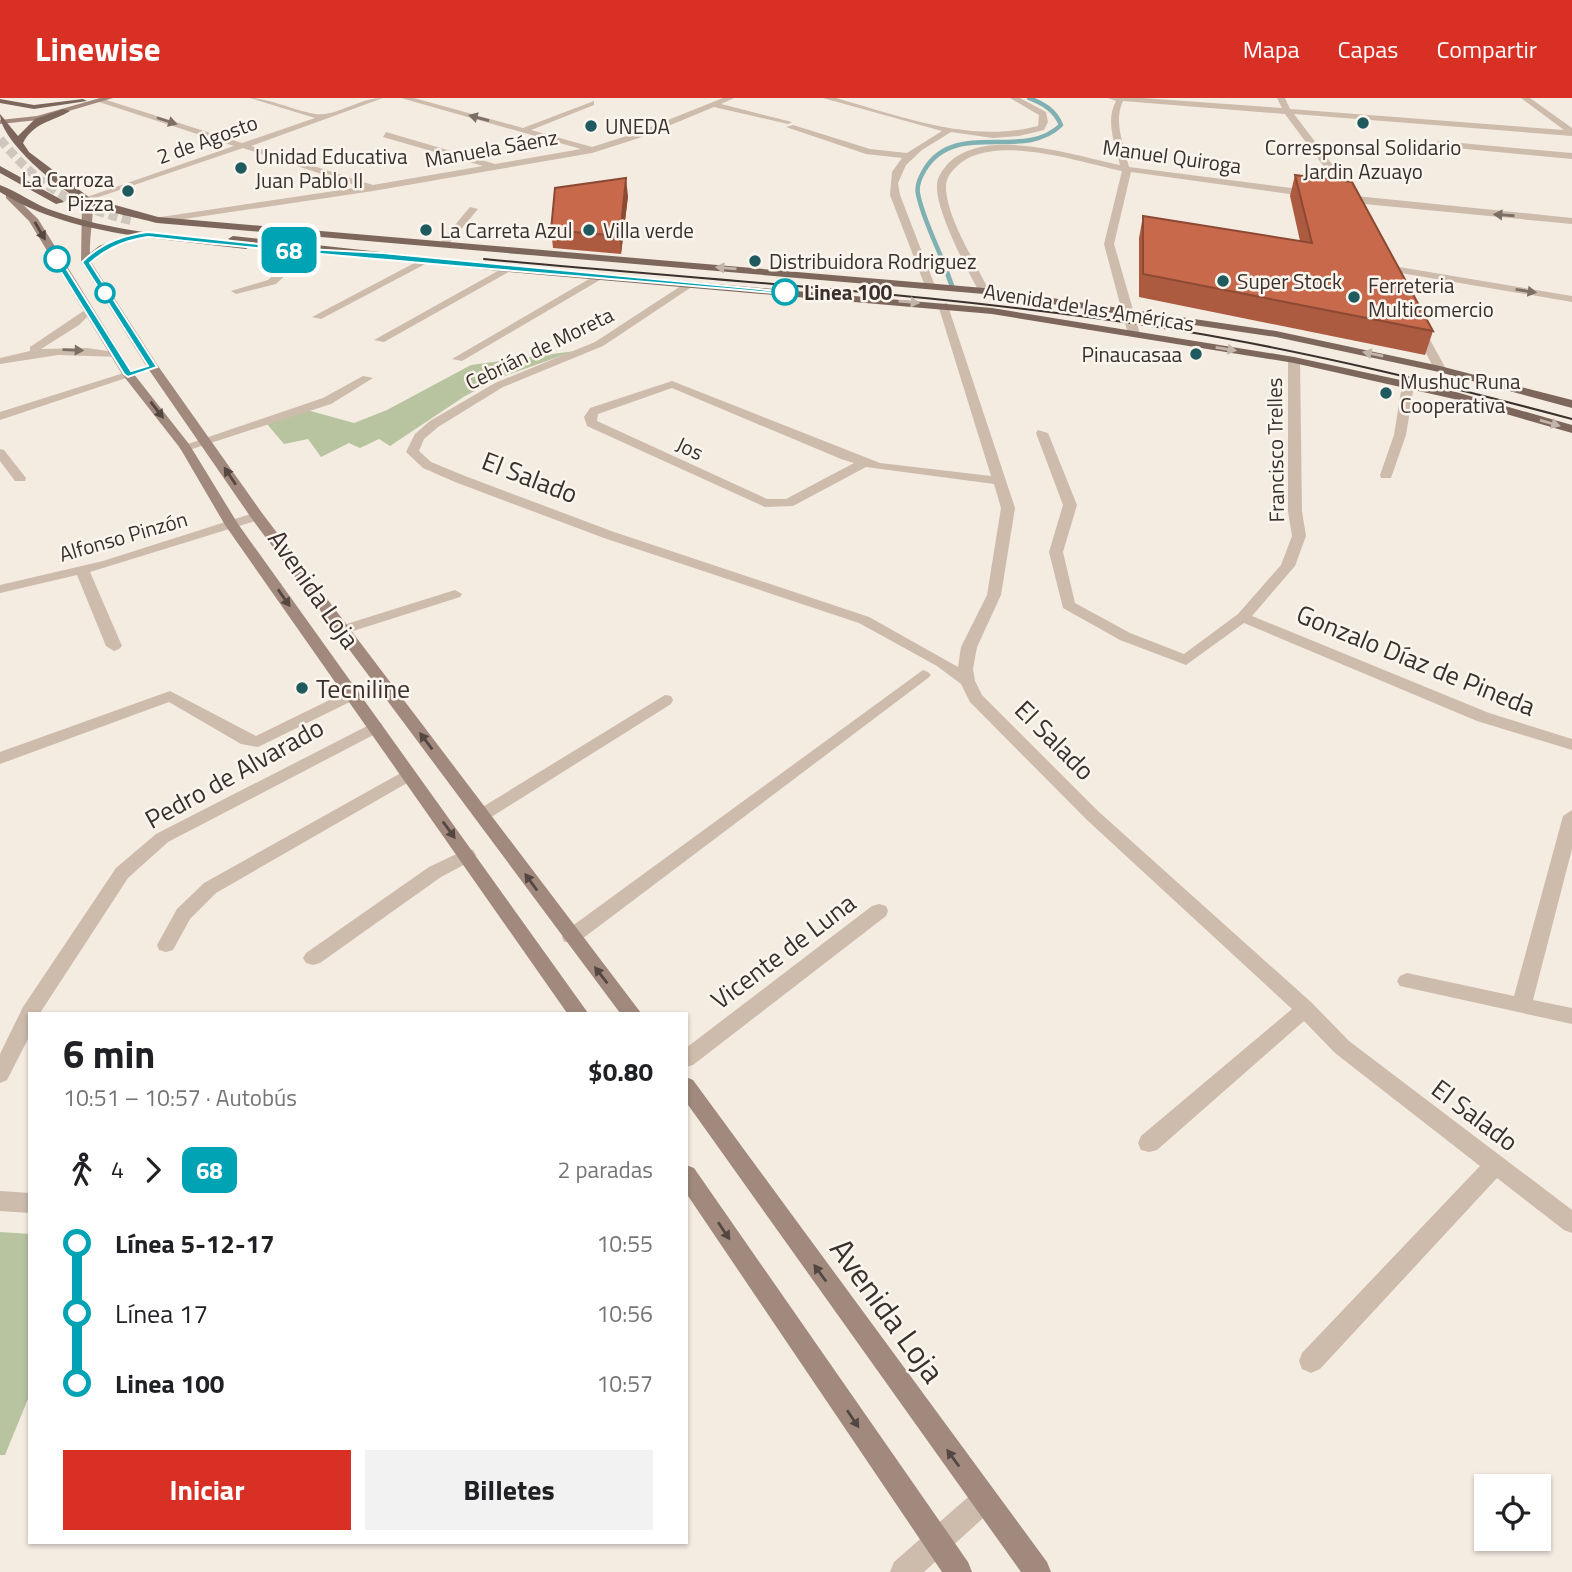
<!DOCTYPE html>
<html lang="es">
<meta charset="utf-8">
<style>
body{margin:0;font-family:"Titillium Web",sans-serif;background:#f2f2f2;color:#202124;height:100vh;display:flex;flex-direction:column;font-size:26px;white-space:nowrap}
*{box-sizing:border-box;margin:0}
p{font-size:23px;color:#757577}
.icon{flex:none;width:38px;height:38px;fill:none;stroke:currentColor;stroke-width:2;stroke-linecap:round;stroke-linejoin:round}
.map{position:relative;flex:1;overflow:hidden}
.details{position:absolute;left:28px;top:914px;width:660px;height:532px;display:flex;flex-direction:column;background:#fff;border-radius:0px;box-shadow:0 2px 5px #0004}
.details>*{flex:none}
.badge{padding:0 14px;border-radius:10px;font-size:24px;line-height:46px}
.tools{position:absolute;left:1474px;top:1376px;display:grid;gap:14px}
.tools a{display:grid;place-items:center;width:77px;height:77px;border-radius:0px;background:#fff;box-shadow:0 2px 5px #0004;font-size:35px}
.map>.badge{position:absolute;translate:-50% -50%;box-shadow:0 0 0 4px #fff}
.legs{display:flex;align-items:center;gap:10px;height:77px;padding:0 35px;font-size:23px}
.legs p{margin-inline-start:auto}
.head{display:flex;align-items:center;justify-content:space-between;height:119px;padding:0 35px}
h1{font-size:38px;font-weight:700;line-height:52px}
.action{display:flex;gap:14px;margin-top:auto;padding:14px 35px}
.action a{flex:1;height:80px;border-radius:0px;background:#d93025;color:#fff;font-size:28px;font-weight:700;line-height:80px;text-align:center}
.action a+a{background:#f2f2f2;color:#202124}
ul{padding:0 35px;list-style:none}
li{display:flex;align-items:center;gap:24px;height:70px;font-size:26px}
li i{display:grid;place-items:center;width:10px;height:100%;margin:0 9px;background:currentColor}
li i::after{content:'';width:18px;height:18px;margin:-9px;border:5px solid;border-radius:50%;background:#fff}
li p{margin-inline-start:auto}
li:first-child i{background:linear-gradient(#0000 50%,currentColor 0)}
li:last-child i{background:linear-gradient(currentColor 50%,#0000 0)}
header{display:flex;align-items:center;gap:42px;box-sizing:border-box;height:98px;padding:0 35px;background:#d93025;color:#fff}
header strong{font-size:33px}
nav{display:flex;gap:38px;margin-inline-start:auto;font-size:24px}
.map>svg:first-child{display:block}
.green{fill:#b8c4a0}
.lines{fill:none;stroke-linecap:round;stroke-linejoin:round}
.stream-far1{stroke:#7fb0b2;stroke-width:4.5}
.stream{stroke:#7fb0b2;stroke-width:5}
.primary-tunnel{stroke:#cfc6bd;stroke-width:9;stroke-dasharray:9 4.5;stroke-linecap:butt}
.street{fill:#cdbbac;fill-rule:evenodd}
.secondary{fill:#a18a7d;fill-rule:evenodd}
.primary{fill:#7d675c;fill-rule:evenodd}
.tram{stroke:#3b302b;stroke-width:2}
.wall{fill:#ac5a40}
.shaded-wall{fill:#8c4a34}
.building{fill:#c8694b;stroke:#8c4a34;stroke-width:2}
.oneway{fill:#7d6f65}
.oneway2{fill:#544640}
.oneway3{fill:#c2b5ac}
.line-1{fill:#00a3b4;stroke:#fff;stroke-width:2}
.poi-dot{fill:#1f5a5e;stroke:#fbf5ee;stroke-width:2.5}
.stop-1-dot{fill:#fff;stroke:#00a3b4;stroke-width:3.5}
.labels{text-anchor:middle;dominant-baseline:central;stroke-width:5;stroke-linejoin:round;paint-order:stroke}
.far-poi-label{font-size:21px;fill:#3b302b;stroke:#fbf5ee;text-anchor:start}
.far-street-label{font-size:21px;fill:#3b302b;stroke:#fbf5ee}
.far-stop-label{font-size:21px;font-weight:bold;fill:#3b302b;stroke:#fbf5ee;text-anchor:start}
.street-label{font-size:26px;fill:#3b302b;stroke:#fbf5ee}
.poi-label{font-size:26px;fill:#3b302b;stroke:#fbf5ee;text-anchor:start}
.near-street-label{font-size:32px;fill:#3b302b;stroke:#fbf5ee}
</style>
<header>
<strong>Linewise</strong>
<nav><a>Mapa</a><a>Capas</a><a>Compartir</a></nav>
</header>
<div class="map">
<svg width="1572" height="1474" viewBox="0 0 1572 1474">
<rect width="100%" height="100%" fill="#f4ebe1"/>
<path class="green" d="M575,253L502,279L465,298L390,348L379,341L360,350L349,345L321,359L308,341L284,346L267,326L307,312L354,325L387,312L471,267Z
M0,1134L30,1136V1296L5,1357H0Z"/>
<g class="lines">
<path class="stream-far1" d="M946,171C937,147 923,121 918,96C916,87 921,78 925,71C956,21 1023,64 1061,27C1055,12 1044,6 1029,0"/>
<path class="stream" d="M945,169L952,188"/>
<path class="primary-tunnel" d="M0,41C38,88 74,110 133,123"/>
<path class="street" d="M100,0L242,45L315,20L250,0C272,0 308,19 325,16C345,13 362,0 383,0L251,48L373,87L483,68L383,39L386,34L495,66L581,51L401,0H414L523,30L594,3V7L531,32L592,49L633,36L723,0H734L721,6L792,24L788,26L714,9L639,40L592,55L373,93L157,125L154,124V120L361,89L243,50L84,104V100L234,48L99,4Z
M823,0H836C900,18 971,46 1038,28L1039,17L1010,0H1020L1046,14L1048,24L1044,32L1019,38L993,40L951,34L922,52L906,67L898,85L900,97L935,188L930,191L925,188L890,97L892,74L902,60L866,56L786,29L793,27L870,51L907,55L942,33Z
M1108,0H1143L1282,10L1277,0H1285L1290,11L1564,32L1521,0H1530L1572,30V38L1294,16L1356,98L1572,120V126L1354,105L1131,74L1114,146L1140,236L1134,239L1128,236L1104,146L1122,73C1079,64 989,33 955,70C950,75 946,81 946,89C946,119 976,165 989,193L980,195C968,174 935,111 937,87C937,80 942,73 946,68C982,26 1075,58 1120,67C1115,45 1105,23 1116,3ZM1123,3L1285,16L1345,97L1129,69C1124,47 1113,24 1123,3Z
M1438,43L1572,55V61L1435,48Z
M470,109L478,111L446,149H440V145Z
M302,151L311,153L276,186L236,196L231,193L268,182Z
M422,161L431,163L321,221L312,219Z
M1387,167L1572,198V204L1383,172V168Z
M505,169L514,171L384,244L374,242Z
M596,177L605,179L462,263L452,261Z
M687,184L696,186L603,248L503,289L438,329L424,341L419,353L431,364L465,378L614,434L869,519L958,569L961,549L987,497L1001,410L994,386L866,369L793,408L765,409L587,328L584,319L590,310L672,283L880,365L991,378L938,207L947,205L1015,410L1001,497L977,549L973,571L975,583L982,597L1099,714L1312,905L1349,943L1572,1112V1135L1564,1132L1497,1080L1320,1271L1311,1275L1302,1271L1299,1263L1302,1255L1480,1068L1335,955L1304,923L1157,1052L1149,1054L1141,1052L1138,1045L1141,1038L1292,911L1087,722L970,604L961,586L937,568L859,525L604,440L455,384L423,370L406,354L415,336L430,323L495,285L595,244ZM672,290L841,361L854,365L786,401H767L597,323L598,316Z
M88,210L93,213L79,227L41,251L87,250L121,255V259L58,257L0,266V260L30,253V249Z
M1413,225L1422,227L1446,271L1444,273L1434,271L1412,227Z
M1294,259L1300,262L1302,413L1306,438L1295,468L1252,518L1489,615L1572,641V652L1477,623L1244,525L1186,567L1120,542L1063,510L1049,454L1063,407L1036,335L1038,332L1048,335L1077,407L1063,454L1075,505L1130,535L1184,556L1238,516L1281,467L1292,438L1288,413V262Z
M149,267L159,269L0,322V314Z
M363,278L373,280L331,306L189,352H181L179,349L323,300Z
M1408,283L1414,287L1406,337L1392,377L1391,380H1381L1380,377L1394,337L1402,287Z
M0,351L4,352L26,380L25,383H15L0,363Z
M257,414L262,415V421L90,474L122,548L119,551L114,553L106,548L77,477L0,495V487L103,463Z
M455,492L462,496L460,499L347,535H337L335,532L337,529Z
M923,572L928,574L931,577L928,580L578,844H564L562,839L564,834Z
M352,591L358,592L360,596L358,600L258,649L241,646L169,604L0,666V654L170,593L256,638Z
M665,597L671,598L673,602L671,606L488,721H476L473,717L476,713Z
M375,624L381,625L383,629L381,633L168,744L128,780L40,915H30V937L7,982L0,985V956L23,909L116,770L156,736Z
M408,671L414,673L416,677L414,681L216,795L190,821L173,852L166,854L159,852L157,847L177,811L204,785Z
M1572,712V751L1533,902L1572,910V926L1400,888L1397,883L1400,878L1407,875L1514,898L1563,718Z
M467,751L473,752L476,757L473,762L441,779L320,865L313,867L306,865L303,860L306,855L429,769Z
M879,806L886,808L888,813L886,818L693,967L686,969V950L872,808Z
M0,1093L30,1095V1115L0,1113Z
M984,1389L993,1393L997,1402L993,1411L924,1474H890L894,1464L975,1393Z"/>
<path class="secondary" d="M100,0H113L38,22L0,26V22L37,18Z
M6,96H12L38,121L133,275L189,346L238,426L588,915H567L225,427L180,350L122,276L29,123L6,100Z
M87,99L92,102C95,123 87,143 91,164L158,268L262,415L641,915H620L252,421L147,269L81,164L82,102Z
M686,979L693,982L1047,1464L1051,1474H1021L686,1004Z
M686,1067L694,1070L968,1464L972,1474H942L686,1095Z"/>
<path class="primary" d="M0,1L34,7L83,1L87,3L34,11L0,5Z
M63,11L70,13C52,24 34,24 23,45L29,54L90,100L158,119L984,190L1276,233L1440,268L1572,302V310L1439,274L1276,239L984,196L157,125C135,119 103,114 84,104C60,92 0,43 0,16L18,38L35,21Z
M0,68L62,102L64,104L56,106L0,75Z
M0,87C19,94 35,107 54,113C110,133 173,138 232,144L228,141L233,138L509,168L992,210L1294,259L1456,294L1572,327V335L1454,301L1294,265L992,216L509,174L248,146L251,148L246,151L141,139L107,152L86,167L82,166V162L99,148L130,137C85,130 40,119 0,94Z"/>
<path class="tram" d="M484,161C717,183 952,196 1183,233C1315,255 1444,287 1572,321"/>
</g>
<path class="wall" d="M1295,77L1433,233L1425,257L1139,199V140L1143,118L1300,143L1290,98Z
M628,98L621,156L553,150L551,132Z"/>
<path class="shaded-wall" d="M626,80L628,98L621,156L620,138Z"/>
<path class="building" d="M1295,77L1352,84L1433,233L1143,176V118L1312,145Z
M626,80L620,138L551,132L555,90Z"/>
<defs><path id="oneway-solid" d="M-6-.8H1V-3.2L6.5 0L1 3.2V.8H-6Z" transform="scale(1.75)"/></defs>
<g class="oneway">
<use href="#oneway-solid" transform="translate(479 20) rotate(-165)"/>
<use href="#oneway-solid" transform="translate(167 23) rotate(18)"/>
<use href="#oneway-solid" transform="translate(1504 117) rotate(-176)"/>
<use href="#oneway-solid" transform="translate(1526 193) rotate(9)"/>
<use href="#oneway-solid" transform="translate(73 252) rotate(2)"/>
</g>
<g class="oneway2">
<use href="#oneway-solid" transform="translate(40 133) rotate(60)"/>
<use href="#oneway-solid" transform="translate(157 312) rotate(52)"/>
<use href="#oneway-solid" transform="translate(230 378) rotate(-124)"/>
<use href="#oneway-solid" transform="translate(284 500) rotate(55)"/>
<use href="#oneway-solid" transform="translate(426 643) rotate(-127)"/>
<use href="#oneway-solid" transform="translate(449 732) rotate(54)"/>
<use href="#oneway-solid" transform="translate(531 784) rotate(-126)"/>
<use href="#oneway-solid" transform="translate(601 877) rotate(-128)"/>
<use href="#oneway-solid" transform="translate(724 1133) rotate(56)"/>
<use href="#oneway-solid" transform="translate(820 1175) rotate(-126)"/>
<use href="#oneway-solid" transform="translate(853 1321) rotate(56)"/>
<use href="#oneway-solid" transform="translate(953 1360) rotate(-126)"/>
</g>
<g class="oneway3">
<use href="#oneway-solid" transform="translate(726 170) rotate(-175)"/>
<use href="#oneway-solid" transform="translate(909 204) rotate(5)"/>
<use href="#oneway-solid" transform="translate(1226 251) rotate(9)"/>
<use href="#oneway-solid" transform="translate(1373 256) rotate(-168)"/>
<use href="#oneway-solid" transform="translate(1550 325) rotate(16)"/>
</g>
<path class="line-1" d="M148,134L306,151L383,155L789,194L785,196C573,177 360,162 148,139C125,142 107,150 90,165L157,269L128,279L124,276L53,161L59,159L131,273L148,268L82,164C100,146 122,137 148,134Z"/>
<g class="poi-dot">
<circle cx="1363" cy="25" r="7"/>
<circle cx="591" cy="28" r="7"/>
<circle cx="241" cy="70" r="7"/>
<circle cx="128" cy="93" r="7"/>
<circle cx="426" cy="132" r="7"/>
<circle cx="589" cy="132" r="7"/>
<circle cx="755" cy="163" r="7"/>
<circle cx="1223" cy="183" r="7"/>
<circle cx="1354" cy="199" r="7"/>
<circle cx="1196" cy="256" r="7"/>
<circle cx="1386" cy="295" r="7"/>
<circle cx="302" cy="590" r="7"/>
</g>
<g class="stop-1-dot">
<circle cx="57" cy="161" r="12"/>
<circle cx="785" cy="194" r="12"/>
<circle cx="105" cy="195" r="9"/>
</g>
<g class="labels">
<g class="far-poi-label">
<text x="605" y="28">UNEDA</text>
<text x="1363" y="49" text-anchor="middle">Corresponsal Solidario<tspan x="1363" dy="24">Jardin Azuayo</tspan></text>
<text x="255" y="58">Unidad Educativa<tspan x="255" dy="24">Juan Pablo II</tspan></text>
<text x="114" y="81" text-anchor="end">La Carroza<tspan x="114" dy="24">Pizza</tspan></text>
<text x="440" y="132">La Carreta Azul</text>
<text x="603" y="132">Villa verde</text>
<text x="769" y="163">Distribuidora Rodriguez</text>
<text x="1237" y="183">Super Stock</text>
<text x="1368" y="187">Ferreteria<tspan x="1368" dy="24">Multicomercio</tspan></text>
<text x="1182" y="256" text-anchor="end">Pinaucasaa</text>
<text x="1400" y="283">Mushuc Runa<tspan x="1400" dy="24">Cooperativa</tspan></text>
</g>
<g class="far-street-label">
<text transform="translate(207 41) rotate(-20)">2 de Agosto</text>
<text transform="translate(491 50) rotate(-10)">Manuela Sáenz</text>
<text transform="translate(1172 58) rotate(8)">Manuel Quiroga</text>
<text transform="translate(1089 209) rotate(9)">Avenida de las Américas</text>
<text transform="translate(539 250) rotate(-26)">Cebrián de Moreta</text>
<text transform="translate(690 350) rotate(25)">Jos</text>
<text transform="translate(1275 352) rotate(-91)">Francisco Trelles</text>
<text transform="translate(123 438) rotate(-16)">Alfonso Pinzón</text>
</g>
<g class="far-stop-label">
<text x="804" y="194">Linea 100</text>
</g>
<g class="street-label">
<text transform="translate(530 379) rotate(21)">El Salado</text>
<text transform="translate(314 491) rotate(55)">Avenida Loja</text>
<text transform="translate(1416 562) rotate(22)">Gonzalo Díaz de Pineda</text>
<text transform="translate(1055 642) rotate(45)">El Salado</text>
<text transform="translate(234 675) rotate(-29)">Pedro de Alvarado</text>
<text transform="translate(783 853) rotate(-37)">Vicente de Luna</text>
<text transform="translate(1475 1017) rotate(37)">El Salado</text>
</g>
<g class="poi-label">
<text x="316" y="590">Tecniline</text>
</g>
<g class="near-street-label">
<text transform="translate(888 1212) rotate(54)">Avenida Loja</text>
</g>
</g>
</svg>
<div class="tools">
<a><svg class="icon" aria-label="locate" viewBox="0 0 24 24"><circle cx="12" cy="12" r="6"/><path d="M12 2v4M12 18v4M2 12h4M18 12h4"/></svg></a>
</div>
<b class="badge" style="left:289px;top:152px;background:#00a3b4;color:#fff">68</b>
<section class="details">
<div class="head"><div><h1>6 min</h1><p>10:51 – 10:57 · Autobús</p></div><b>$0.80</b></div>
<div class="legs"><svg class="icon" aria-label="walk" viewBox="0 0 24 24"><circle cx="13" cy="4" r="2"/><path d="M13 8l-2 6 4 7M11 14l-3 7M7 12l3-4h3l4 4"/></svg>4<svg class="icon" aria-label="forward" viewBox="0 0 24 24"><path d="M9 5l7 7-7 7"/></svg><b class="badge" style="background:#00a3b4;color:#fff">68</b><p>2 paradas</p></div>
<ul>
<li><i style="color:#00a3b4"></i><b>Línea 5-12-17</b><p>10:55</p></li>
<li><i style="color:#00a3b4"></i><span>Línea 17</span><p>10:56</p></li>
<li><i style="color:#00a3b4"></i><b>Linea 100</b><p>10:57</p></li>
</ul>
<div class="action"><a>Iniciar</a><a>Billetes</a></div>
</section>
</div>
